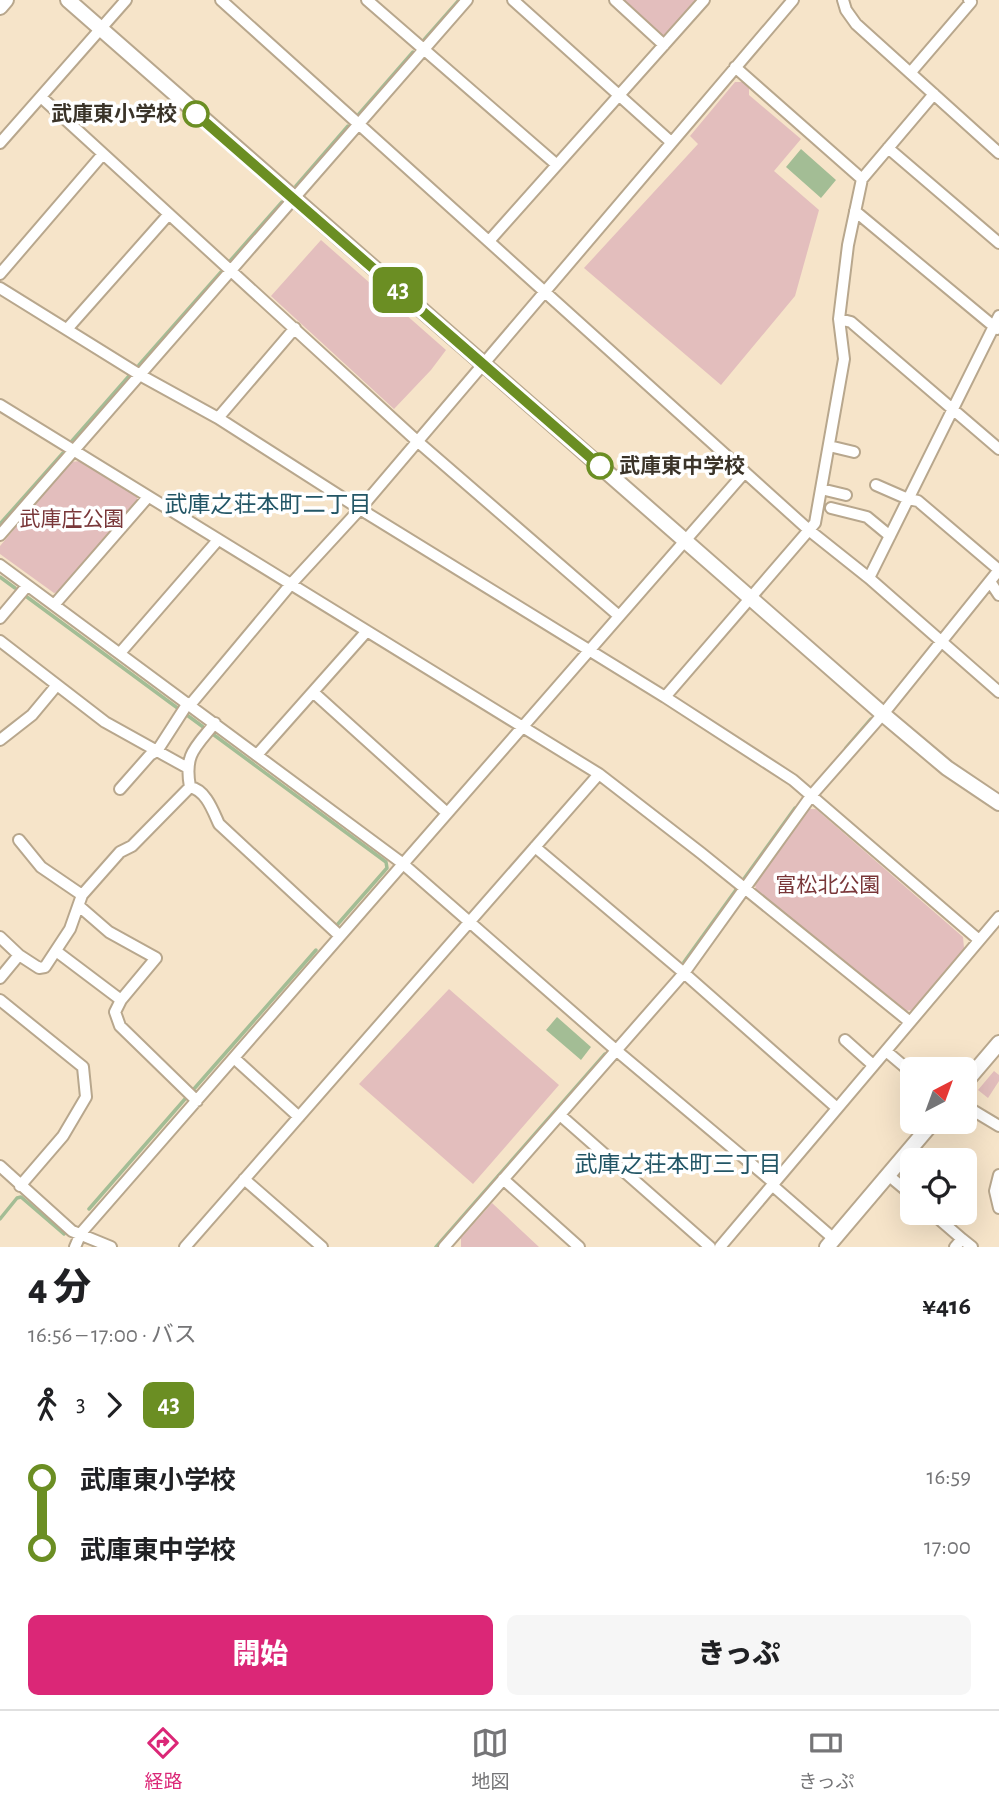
<!DOCTYPE html>
<html lang="ja">
<meta charset="utf-8">
<style>
body{margin:0;font-family:"Alegreya Sans","Noto Sans JP",sans-serif;background:#f6f6f6;color:#202124;height:100vh;display:flex;flex-direction:column;font-size:26px;white-space:nowrap}
*{box-sizing:border-box;margin:0}
p{font-size:23px;color:#757577}
.icon{flex:none;width:38px;height:38px;fill:none;stroke:currentColor;stroke-width:2;stroke-linecap:round;stroke-linejoin:round}
.map{position:relative;height:1247px;overflow:hidden}
.panel{display:flex;flex-direction:column;background:#fff;flex:1}
.panel>*{flex:none}
.badge{padding:0 14px;border-radius:10px;font-size:24px;line-height:46px}
.needle{width:46px;rotate:41deg}
.tools{position:absolute;left:900px;top:1057px;display:grid;gap:14px}
.tools a{display:grid;place-items:center;width:77px;height:77px;border-radius:10px;background:#fff;box-shadow:0 7px 28px #0002;font-size:35px}
.map>.badge{position:absolute;translate:-50% -50%;box-shadow:0 0 0 4px #fff}
.legs{display:flex;align-items:center;gap:10px;height:77px;padding:0 28px;font-size:23px}
.legs p{margin-inline-start:auto}
.overview{display:flex;align-items:center;justify-content:space-between;height:119px;padding:0 28px}
h1{font-size:38px;font-weight:800;line-height:52px}
.button{display:flex;gap:14px;margin-top:auto;padding:14px 28px}
.button a{flex:1;height:80px;border-radius:10px;background:#db2777;color:#fff;font-size:28px;font-weight:800;line-height:80px;text-align:center}
.button a+a{background:#f6f6f6;color:#202124}
ul{padding:0 28px;list-style:none}
li{display:flex;align-items:center;gap:24px;height:70px;font-size:26px}
li i{display:grid;place-items:center;width:10px;height:100%;margin:0 9px;background:currentColor}
li i::after{content:'';width:18px;height:18px;margin:-9px;border:5px solid;border-radius:50%;background:#fff}
li p{margin-inline-start:auto}
li:first-child i{background:linear-gradient(#0000 50%,currentColor 0)}
li:last-child i{background:linear-gradient(currentColor 50%,#0000 0)}
.tab-bar{display:flex;justify-content:space-around;align-items:center;height:98px;border-top:2px solid #e0e0e0;background:#fff;font-size:19px;color:#757577}
.tab-bar a{display:grid;justify-items:center;gap:4px}
.tab-bar .on{color:#db2777}
.map>svg:first-child{display:block}
.green{fill:#e3bebd}
.water{fill:#a3bd95}
.lines{fill:none;stroke-linecap:round;stroke-linejoin:round}
.stream{stroke:#a3bd95;stroke-width:3.5}
.minor-casing{stroke:#b8a78d;stroke-width:14}
.tertiary-casing{stroke:#b8a78d;stroke-width:18}
.minor{stroke:#fff;stroke-width:10}
.tertiary{stroke:#fff;stroke-width:14}
.line-1-casing{stroke:#fff;stroke-width:16}
.line-1{stroke:#6b8e23;stroke-width:10}
.stop-1-dot{fill:#fff;stroke:#6b8e23;stroke-width:3.5}
.labels{text-anchor:middle;dominant-baseline:central;stroke-width:7;stroke-linejoin:round;paint-order:stroke}
.stop-label{font-size:21px;font-weight:bold;fill:#3a3328;stroke:#fff;text-anchor:end}
.park-label{font-size:21px;fill:#793739;stroke:#fff}
.neighbourhood-label{font-size:23px;fill:#235666;stroke:#fff}
</style>
<div class="map">
<svg width="999" height="1247" viewBox="0 0 999 1247">
<rect width="100%" height="100%" fill="#f6e4c9"/>
<path class="green" d="M621,0H696L664,36L659,35Z
M735,82H742L749,88V95L801,139L774,171L819,210L795,296L721,385L584,268L698,144L690,136Z
M321,240L446,350L431,370L394,409L271,296Z
M80,461L137,497L138,502L58,592L54,593L0,554V546L71,462Z
M808,809H816L963,937L964,948L913,1010L905,1011L756,891L755,883Z
M449,989L559,1085L473,1184L359,1084Z
M994,1071L999,1075V1081L988,1098L978,1090Z
M492,1203L539,1247H461V1238Z"/>
<path class="water" d="M801,149L836,180L821,198L786,167Z
M557,1017L591,1047L581,1060L546,1030Z"/>
<g class="lines">
<path class="stream" d="M423,41L459,0
M359,114L413,52
M296,186L348,126
M230,261L282,202
M139,365L221,272
M72,441L129,376
M0,524L63,453
M0,577L15,588
M27,597L386,862L387,868L337,925
M846,748L871,719
M684,962L795,808
M193,1090L316,950
M89,1209L185,1099
M0,1219L17,1198L21,1197L64,1234
M436,1247L605,1054"/>
<defs>
<path id="minor" d="M221,0L810,531L869,578L999,692
M367,0L557,165
M513,0L671,142
M615,0L664,45
M843,0L846,10L856,24L999,153
M735,67L862,179
M911,72L971,2L969,0
M41,97L417,441L619,616
M0,143L126,0
M888,148L999,243
M855,211L997,329
M490,240L704,0
M0,274L103,154
M0,288L140,375L218,418L360,509L665,697L793,780L979,940
M839,319L851,322L999,449
M68,328L169,214
M0,405L599,774L701,853L910,1022
M218,418L295,328
M829,446L854,452
M876,485L908,499L918,501L999,570
M821,489L846,495
M831,508L867,517L890,536
M0,535L467,0
M0,565L402,863L617,1051L774,1183
M869,578L999,316
M991,583L999,595
M54,605L148,497
M0,618L27,586
M0,641L105,722L186,767
M120,653L218,540
M313,692L447,813
M665,697L815,523L844,359L839,319L848,245L862,179L934,94
M190,705L291,584L360,509L793,0
M0,740L32,715L57,685
M257,755L367,631
M190,787C206,790 213,811 219,824L340,936
M120,789L150,755L157,751L188,703
M19,840L41,867L82,895
M535,847L684,973L837,1108
M79,906L109,932L156,958L121,1000L115,1012L120,1026L197,1101
M0,937L19,955
M56,951L121,1000
M0,978L19,955L39,968L45,967L70,929L82,895L120,852L132,846L190,787C184,754 195,748 215,723
M0,1000L83,1067L86,1097L63,1136L20,1186
M845,1040L873,1065
M886,1051L912,1073
M234,1058L299,1117
M964,1105L999,1126
M560,1115L710,1247
M0,1166L72,1231L111,1247
M888,1175L912,1195
M999,1175L995,1191L999,1208
M244,1179L322,1247
M503,1179L579,1247
M772,1185L834,1239
M932,1213L962,1239
M75,1247L81,1233L745,472
M185,1247L599,774
M444,1247L684,973L811,796L883,714L999,570
M720,1247L999,917
M955,1247L962,1239L972,1247"/>
<path id="tertiary" d="M68,0L884,715L947,768L999,803
M0,7L6,0
M964,1084L999,1043
M827,1247L933,1122"/>
</defs>
<use href="#minor" class="minor-casing"/>
<use href="#tertiary" class="tertiary-casing"/>
<use href="#minor" class="minor"/>
<use href="#tertiary" class="tertiary"/>
</g>
<g class="lines">
<defs>
<path id="line-1" d="M196,114L600,466"/>
</defs>
<use href="#line-1" class="line-1-casing"/>
<use href="#line-1" class="line-1"/>
</g>
<g class="stop-1-dot">
<circle cx="196" cy="114" r="12"/>
<circle cx="600" cy="466" r="12"/>
</g>
<g class="labels">
<g class="stop-label">
<text x="177" y="114">武庫東小学校</text>
<text x="619" y="466" text-anchor="start">武庫東中学校</text>
</g>
<g class="park-label">
<text x="72" y="519">武庫庄公園</text>
<text x="828" y="885">富松北公園</text>
</g>
<g class="neighbourhood-label">
<text x="268" y="505">武庫之荘本町二丁目</text>
<text x="678" y="1165">武庫之荘本町三丁目</text>
</g>
</g>
</svg>
<div class="tools">
<a><svg class="needle" viewBox="-14 -14 28 28"><path d="M0-13l5 13h-10z" fill="#e53935"/><path d="M0 13l5-13h-10z" fill="#757577"/></svg></a>
<a><svg class="icon" aria-label="locate" viewBox="0 0 24 24"><circle cx="12" cy="12" r="6"/><path d="M12 2v4M12 18v4M2 12h4M18 12h4"/></svg></a>
</div>
<b class="badge" style="left:398px;top:290px;background:#6b8e23;color:#fff">43</b>
</div>
<section class="panel">
<div class="overview"><div><h1>4 分</h1><p>16:56 – 17:00 · バス</p></div><b>¥416</b></div>
<div class="legs"><svg class="icon" aria-label="walk" viewBox="0 0 24 24"><circle cx="13" cy="4" r="2"/><path d="M13 8l-2 6 4 7M11 14l-3 7M7 12l3-4h3l4 4"/></svg>3<svg class="icon" aria-label="forward" viewBox="0 0 24 24"><path d="M9 5l7 7-7 7"/></svg><b class="badge" style="background:#6b8e23;color:#fff">43</b></div>
<ul>
<li><i style="color:#6b8e23"></i><b>武庫東小学校</b><p>16:59</p></li>
<li><i style="color:#6b8e23"></i><b>武庫東中学校</b><p>17:00</p></li>
</ul>
<div class="button"><a>開始</a><a>きっぷ</a></div>
</section>
<nav class="tab-bar">
<a class="on"><svg class="icon" aria-label="directions" viewBox="0 0 24 24"><path d="M12 3l9 9-9 9-9-9zM9 14v-3h6M13 9l2 2-2 2"/></svg>経路</a>
<a><svg class="icon" aria-label="map" viewBox="0 0 24 24"><path d="M3 6l6-2 6 2 6-2v14l-6 2-6-2-6 2zM9 4v14M15 6v14"/></svg>地図</a>
<a><svg class="icon" aria-label="tickets" viewBox="0 0 24 24"><path d="M3 7h18v10H3zM15 7v10"/></svg>きっぷ</a>
</nav>
